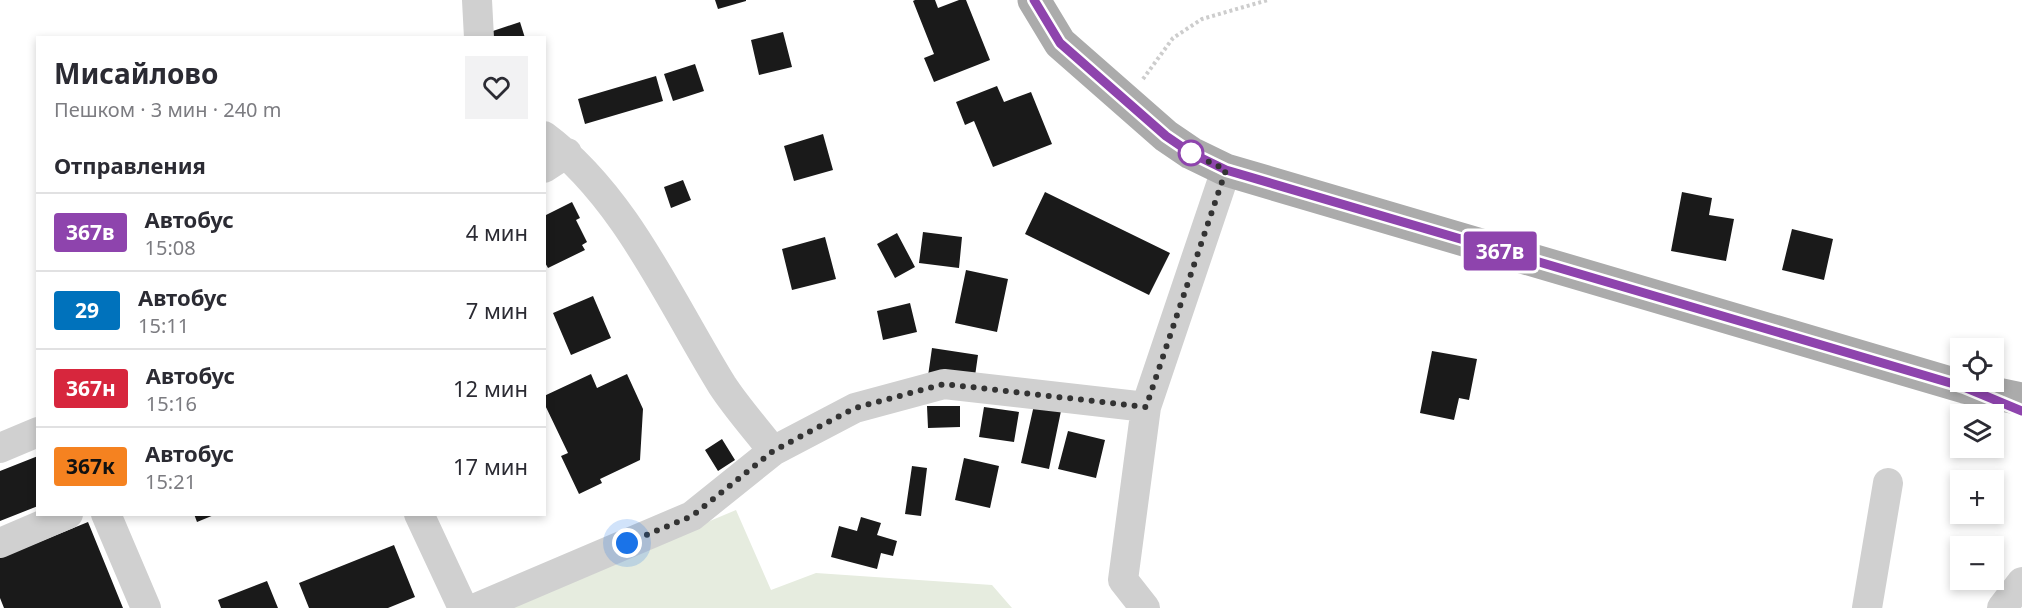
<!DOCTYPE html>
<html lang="ru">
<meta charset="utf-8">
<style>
body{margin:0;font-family:"Noto Sans",sans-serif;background:#f2f2f3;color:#2b2b33;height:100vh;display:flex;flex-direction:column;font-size:22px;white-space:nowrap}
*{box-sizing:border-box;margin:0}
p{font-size:20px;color:#7c7c81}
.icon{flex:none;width:33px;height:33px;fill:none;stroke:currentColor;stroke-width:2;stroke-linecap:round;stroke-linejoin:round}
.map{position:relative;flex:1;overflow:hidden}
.details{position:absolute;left:36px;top:36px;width:510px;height:480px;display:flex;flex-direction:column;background:#fff;border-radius:0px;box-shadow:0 3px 9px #0003}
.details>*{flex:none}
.badge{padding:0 12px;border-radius:4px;font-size:21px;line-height:39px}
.controls{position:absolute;left:1950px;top:338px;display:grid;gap:12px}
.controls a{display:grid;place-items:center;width:54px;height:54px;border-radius:0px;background:#fff;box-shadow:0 3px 9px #0003;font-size:30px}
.you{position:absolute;width:30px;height:30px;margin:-15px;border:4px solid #fff;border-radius:50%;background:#1a73e8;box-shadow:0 0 0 9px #1a73e833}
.map>.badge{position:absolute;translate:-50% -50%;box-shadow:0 0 0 3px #fff}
h2{padding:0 18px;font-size:22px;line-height:54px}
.round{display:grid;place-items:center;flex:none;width:63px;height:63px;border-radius:0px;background:#f2f2f3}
.summary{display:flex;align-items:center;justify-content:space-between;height:102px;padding:0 18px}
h1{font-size:28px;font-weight:700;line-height:45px}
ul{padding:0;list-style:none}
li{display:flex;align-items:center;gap:18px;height:78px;padding:0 18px;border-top:2px solid #e1e1e2}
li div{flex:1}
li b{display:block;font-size:22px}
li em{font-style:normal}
li .badge{min-width:66px;font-weight:700;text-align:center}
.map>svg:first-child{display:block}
.green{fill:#e6ecdf}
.building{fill:#1a1a1a}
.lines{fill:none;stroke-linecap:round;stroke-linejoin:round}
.path{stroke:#cdcdcd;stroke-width:4;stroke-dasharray:3 3;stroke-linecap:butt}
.minor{stroke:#d0d0d0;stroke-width:30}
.major{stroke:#ababab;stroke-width:33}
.line-casing{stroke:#fff;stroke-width:14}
.line{stroke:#8e44ad;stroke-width:9}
.walk{stroke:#333;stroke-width:6;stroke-dasharray:0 10.8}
.stop-dot{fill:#fff;stroke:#8e44ad;stroke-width:3}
</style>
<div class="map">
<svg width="2022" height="608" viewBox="0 0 2022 608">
<rect width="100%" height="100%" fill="#fff"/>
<path class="green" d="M736,510L771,590L816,573L992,585L1012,608H503Z"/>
<path class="building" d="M715,0H746V1L718,9Z
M915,0H935L938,8L959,0H966L990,60L934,82L924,58L934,54L913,1Z
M520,22L525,38H485L484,34Z
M783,32L792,67L759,75L751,40Z
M695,64L704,91L673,101L664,74Z
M656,76L663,101L585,124L578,99Z
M997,86L1004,102L1031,92L1052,144L993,167L974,121L965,125L956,102Z
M823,134L833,170L794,181L784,146Z
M683,180L691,200L671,208L664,187Z
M1045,192L1170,253L1149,295L1025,234Z
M1682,192L1712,198L1709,215L1734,219L1726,261L1671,251Z
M572,202L580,218L576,220L587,242L582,245L585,250L548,268L544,261V216Z
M1792,229L1833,239L1824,280L1782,270Z
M923,232L962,237L959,268L919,263Z
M897,233L915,267L895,278L877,244Z
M825,237L836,279L792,290L782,249Z
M966,270L1008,279L997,332L955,323Z
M593,296L611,338L571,355L553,313Z
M910,303L917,332L883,340L877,311Z
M932,348L978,355L974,383L928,376Z
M1432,351L1477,359L1469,400L1459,398L1454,420L1420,413Z
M591,374L597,388L627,374L643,409L640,460L600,479L602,483L579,494L561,456L568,453L544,403V396Z
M1034,405L1061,411L1049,469L1021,463Z
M927,406H960V427L928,428Z
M984,407L1019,412L1014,442L979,437Z
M1068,431L1105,440L1096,478L1058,469Z
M722,439L735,460L718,471L705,450Z
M38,456V506L0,521V471Z
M964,458L999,466L990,508L955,500Z
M912,466L927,468L921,516L905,514Z
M194,514H214V515L197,522Z
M861,517L881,523L877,535L897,541L893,556L881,553L877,569L831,557L839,526L857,531Z
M88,522L123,608H4L0,598V558Z
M394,545L415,597L388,608H309L299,583Z
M267,581L278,608H221L218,600Z"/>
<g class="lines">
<path class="path" d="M1143,79L1173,38L1202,19L1268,0"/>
<path class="minor" d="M477,0L479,38
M544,136C625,196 670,301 722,385C737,408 756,429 773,451
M544,168L567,153
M0,448L38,432
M106,514L146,608
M419,514L463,608
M0,543L68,514
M476,608L692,516L773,451L855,408L944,384L1146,407
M1145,608L1123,580L1146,407L1226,170
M1867,608L1888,483
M2002,608L2022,582"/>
<path class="major" d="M1034,0L1060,43L1166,136L1191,153L1226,170L1964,387L2022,399"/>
</g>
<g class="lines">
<defs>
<path id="line" d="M1034,0L1060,43L1166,136L1191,153L1226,170L1964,387L2022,411"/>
</defs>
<use href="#line" class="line-casing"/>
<use href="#line" class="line"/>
<path class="walk" d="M627,543L692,516L773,451L855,408L944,384L1146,407L1226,170L1191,153"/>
</g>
<circle class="stop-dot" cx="1191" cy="153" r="12"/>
</svg>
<div class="controls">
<a><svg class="icon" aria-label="locate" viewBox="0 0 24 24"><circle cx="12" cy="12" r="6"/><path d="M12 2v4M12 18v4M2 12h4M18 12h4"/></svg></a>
<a><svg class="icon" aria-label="layers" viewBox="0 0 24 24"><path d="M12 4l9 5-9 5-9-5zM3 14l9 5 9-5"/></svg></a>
<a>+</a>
<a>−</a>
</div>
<div class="you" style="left:627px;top:543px"></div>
<b class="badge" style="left:1500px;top:251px;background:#8e44ad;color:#fff">367в</b>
<section class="details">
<div class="summary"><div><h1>Мисайлово</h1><p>Пешком · 3 мин · 240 m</p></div><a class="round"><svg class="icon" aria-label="heart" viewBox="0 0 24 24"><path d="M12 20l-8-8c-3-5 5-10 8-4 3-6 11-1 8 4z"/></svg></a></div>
<h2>Отправления</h2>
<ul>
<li><span class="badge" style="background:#8e44ad;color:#fff">367в</span><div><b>Автобус</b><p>15:08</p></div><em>4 мин</em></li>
<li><span class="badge" style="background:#0072bc;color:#fff">29</span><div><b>Автобус</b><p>15:11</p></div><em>7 мин</em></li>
<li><span class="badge" style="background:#d7263d;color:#fff">367н</span><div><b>Автобус</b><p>15:16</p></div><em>12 мин</em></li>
<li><span class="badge" style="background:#f58220;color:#111">367к</span><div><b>Автобус</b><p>15:21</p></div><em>17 мин</em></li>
</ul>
</section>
</div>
